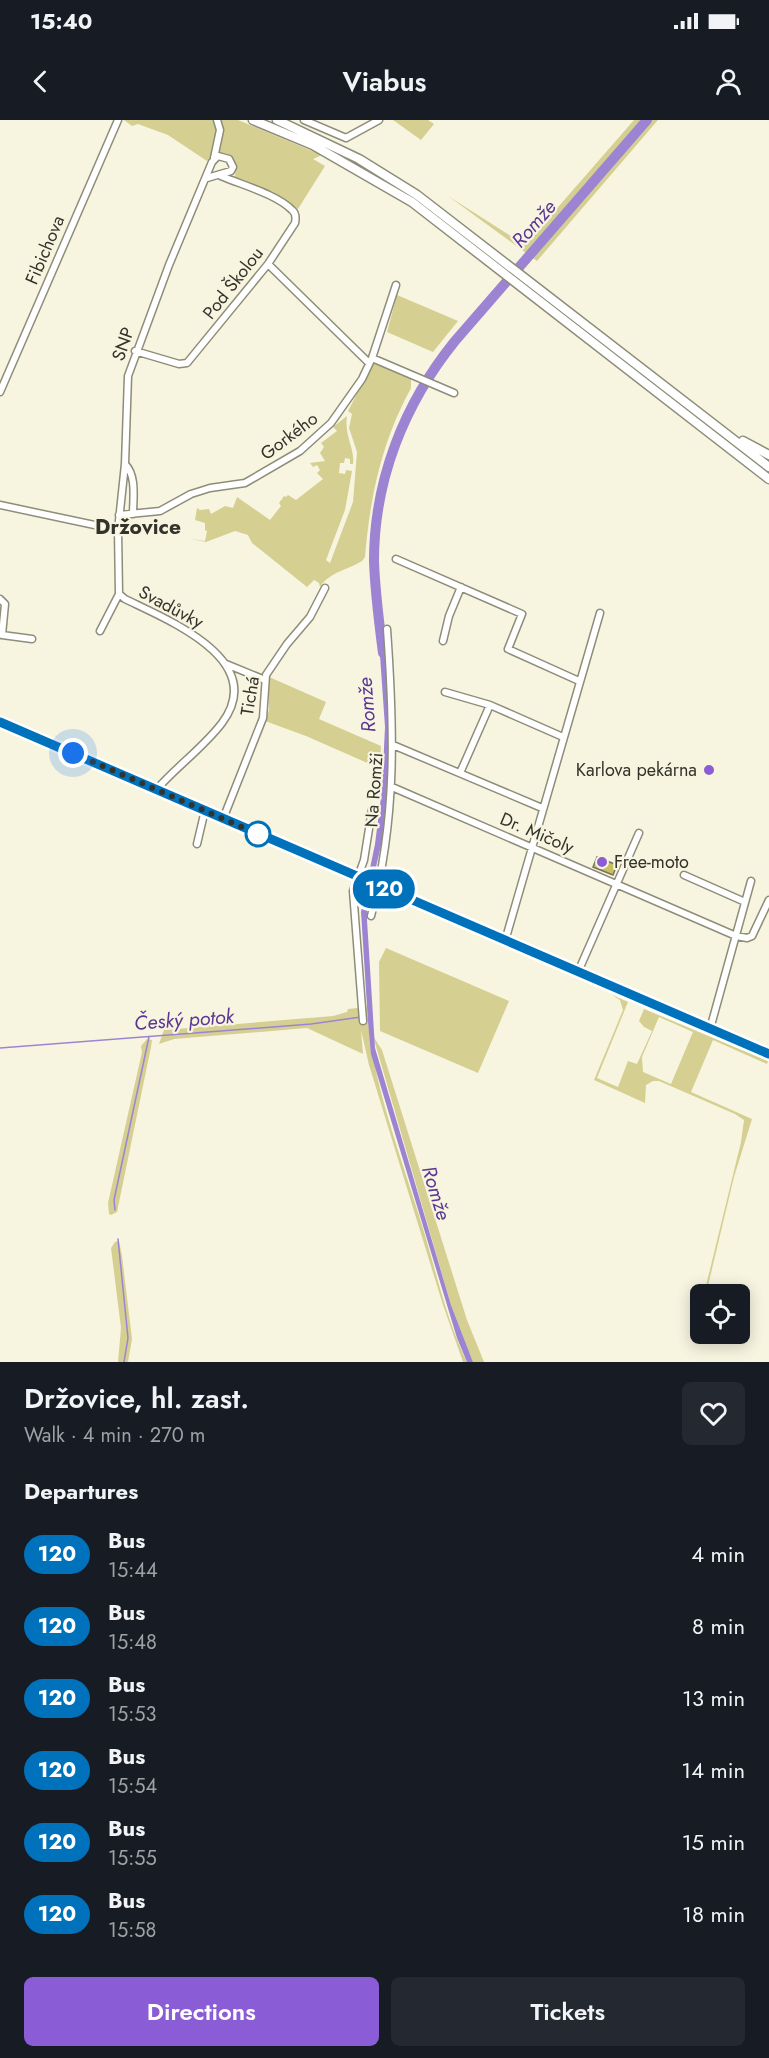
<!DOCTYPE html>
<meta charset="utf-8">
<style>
body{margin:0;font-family:Jost,sans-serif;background:#242831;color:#f1f3f6;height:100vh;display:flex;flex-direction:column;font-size:22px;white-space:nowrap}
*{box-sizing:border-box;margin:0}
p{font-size:20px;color:#9ea1a6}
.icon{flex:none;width:33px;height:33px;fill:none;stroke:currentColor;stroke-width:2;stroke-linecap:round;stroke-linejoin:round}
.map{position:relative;height:1242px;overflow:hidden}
.side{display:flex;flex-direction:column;background:#171b24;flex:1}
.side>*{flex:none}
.badge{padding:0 12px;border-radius:20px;font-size:21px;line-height:39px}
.controls{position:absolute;left:690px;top:1164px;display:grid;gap:12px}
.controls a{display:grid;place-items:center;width:60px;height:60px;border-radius:9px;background:#171b24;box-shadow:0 3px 15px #0003;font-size:30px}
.you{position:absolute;width:30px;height:30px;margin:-15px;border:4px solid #fff;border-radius:50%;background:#1a73e8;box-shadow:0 0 0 9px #1a73e833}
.map>.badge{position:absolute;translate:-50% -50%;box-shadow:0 0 0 3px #fff}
h2{padding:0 24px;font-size:22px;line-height:54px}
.round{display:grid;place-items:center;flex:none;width:63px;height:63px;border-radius:9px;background:#242831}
.summary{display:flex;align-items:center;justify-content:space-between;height:102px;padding:0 24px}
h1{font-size:28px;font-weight:600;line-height:45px}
.button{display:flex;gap:12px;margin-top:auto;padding:12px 24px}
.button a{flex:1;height:69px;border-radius:9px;background:#8a5cd6;color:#fff;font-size:24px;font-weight:600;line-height:69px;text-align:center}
.button a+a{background:#242831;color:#f1f3f6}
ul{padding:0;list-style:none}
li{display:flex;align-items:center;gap:18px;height:72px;padding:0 24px}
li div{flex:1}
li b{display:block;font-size:22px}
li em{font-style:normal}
li .badge{min-width:66px;font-weight:700;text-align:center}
.status{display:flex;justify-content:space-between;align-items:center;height:42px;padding:0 30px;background:#171b24;direction:ltr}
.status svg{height:16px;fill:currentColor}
header{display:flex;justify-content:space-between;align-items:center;height:78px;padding:0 24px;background:#171b24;font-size:27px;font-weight:600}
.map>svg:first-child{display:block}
.green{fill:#d5cf92;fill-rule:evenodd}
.water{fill:#9d84d3}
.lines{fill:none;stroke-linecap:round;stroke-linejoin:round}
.stream{stroke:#9d84d3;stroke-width:1.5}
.river{stroke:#9d84d3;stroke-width:10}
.building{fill:#c9bf60;stroke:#757461;stroke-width:1.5}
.minor-casing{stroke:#8e8d79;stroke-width:9}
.highway-casing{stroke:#8e8d79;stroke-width:11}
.minor{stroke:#fff;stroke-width:6}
.highway{stroke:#fff;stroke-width:8}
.line-casing{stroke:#fff;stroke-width:14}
.line{stroke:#0072bc;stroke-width:9}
.walk{stroke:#34332b;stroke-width:6;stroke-dasharray:0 10.8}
.poi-dot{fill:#8a5cd6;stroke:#f7f5e0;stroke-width:2}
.stop-dot{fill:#fff;stroke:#0072bc;stroke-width:3}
.labels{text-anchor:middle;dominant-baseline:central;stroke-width:4.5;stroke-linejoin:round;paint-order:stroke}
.street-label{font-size:18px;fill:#34332b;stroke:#f7f5e0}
.poi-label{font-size:18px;fill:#34332b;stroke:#f7f5e0;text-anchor:end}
.water-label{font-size:20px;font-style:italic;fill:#5b3694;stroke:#f7f5e0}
.quarter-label{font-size:21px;font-weight:bold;fill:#34332b;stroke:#f7f5e0}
</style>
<div class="status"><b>15:40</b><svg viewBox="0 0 49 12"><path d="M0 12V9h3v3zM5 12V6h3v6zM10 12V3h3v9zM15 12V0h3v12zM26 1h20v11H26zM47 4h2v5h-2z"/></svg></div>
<header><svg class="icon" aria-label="back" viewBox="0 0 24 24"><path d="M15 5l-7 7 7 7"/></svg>Viabus<svg class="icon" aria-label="person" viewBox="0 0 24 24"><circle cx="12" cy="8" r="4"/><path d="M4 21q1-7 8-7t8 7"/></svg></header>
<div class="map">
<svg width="769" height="1242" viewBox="0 0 769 1242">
<rect width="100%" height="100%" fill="#f7f5e0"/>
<path class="green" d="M124,0H238L322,35L313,39L325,46L298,89L235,57L236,45L229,34L218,33L221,10L214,32L207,41L168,15L138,4L132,6Z
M393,0H428L434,4L421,20Z
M634,0H658L537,141L448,76L525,125Z
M397,175L458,201L433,232L387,212Z
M373,243L411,256V268C382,321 370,376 365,437L362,441C348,450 329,452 320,467L319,463L314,460L307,467L252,423L248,415L235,411L206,422L191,419L205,421L207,411L205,410V403L195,400L197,388L200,390L209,389L211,394L225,386L233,388L237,377L270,400L281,386L279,383L284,376L286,377L288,375L296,380L323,359L317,353L320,350L317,345L313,347L310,343L325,341L320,333L324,327L321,323L337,311L333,307L347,296C344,316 355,328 353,344H350V339L345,338L344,343H340L339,353L345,354L346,350L352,351L345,390L326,440L330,443L353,382L357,332L349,308L352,294L348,291Z
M269,557L326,582L319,599L381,626L380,645H372L306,616L265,601L269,590Z
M386,828L509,881L478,953L380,911L379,842Z
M612,875L628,882L597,958L618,967L628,941L637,944L652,911L644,907L639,901L644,889L768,941L767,944L713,920L691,972L752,999L734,1057L706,1174H704L741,1022L744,1000L735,994L659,961H653L646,965L645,983L594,960L623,890L620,880ZM659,897L693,912L671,964L643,952L642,937Z
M367,887C371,960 399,1030 420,1099C435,1146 445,1197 467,1242H463L443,1185L369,945L361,910L363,934L307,908L174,919L159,924L164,910L333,896L347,892L348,889Z
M373,916L382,930L467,1200L484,1242H473L451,1185Z
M147,919L152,920L151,927L117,1092L111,1095L109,1094L108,1083L142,932L141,926Z
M119,1121L122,1136L132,1219L128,1242H118L121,1208L111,1128L115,1122Z"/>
<path class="water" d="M385,520L390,603L388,665L382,721L368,782L367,800L375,928L451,1185L473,1242H467L457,1218L371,934L368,902L361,792L375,724L382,669L385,607L379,521Z"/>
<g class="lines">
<path class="stream" d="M0,928L311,904L361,897
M115,1090L114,1080L149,917
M118,1119L128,1218L124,1242"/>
<path class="river" d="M383,533C379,502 375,472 374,441C374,360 404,284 455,221L647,0"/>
</g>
<path class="building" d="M597,737L617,745L613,755L593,747Z"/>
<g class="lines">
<defs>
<path id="minor" d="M304,0L346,18L379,0
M214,38L220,10L217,0
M268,144L369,243
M135,231L179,244L187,243L268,144L295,103C296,98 296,93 292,90C276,74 242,65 221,56
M372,238L454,273
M0,272L118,0
M125,344C137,356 133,379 133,394
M0,385L118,410
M119,395L160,391L191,374L210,368L245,363L300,331L331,303L362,259L372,238L396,165
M396,439L522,494L508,529L579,561
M119,474L125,479C168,500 269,540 222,603C203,628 177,646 157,669
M0,479L5,484L2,515L32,519
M100,511L119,474L118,410L125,344L128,256L169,145L212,42L218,36L229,39L233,47L231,51L207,58
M443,521L449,496L461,467
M226,544L265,560
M445,572L490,585
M0,602L769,935
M393,625L542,688
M460,653L490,585L563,617
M392,667L736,816L747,818L752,816L769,780
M223,699L263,598L266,555L287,524L310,497L325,468
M197,724L205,690
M684,755L745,782
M371,796C397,698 394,608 387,509
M505,821L600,493
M578,852L639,713
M363,901L353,771L364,740L372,690
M710,909L751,761"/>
<path id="highway" d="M253,0L313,25L412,82L769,359
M277,0L359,39L417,75L769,347
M743,321L769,335"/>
</defs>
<use href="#minor" class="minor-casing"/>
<use href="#highway" class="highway-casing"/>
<use href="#minor" class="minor"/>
<use href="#highway" class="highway"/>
</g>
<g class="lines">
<defs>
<path id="line" d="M0,602L769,934"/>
</defs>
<use href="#line" class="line-casing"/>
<use href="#line" class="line"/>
<path class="walk" d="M73,633L267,718L258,714"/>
</g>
<g class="poi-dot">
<circle cx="709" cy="650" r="6"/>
<circle cx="602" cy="742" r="6"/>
</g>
<circle class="stop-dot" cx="258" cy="714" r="12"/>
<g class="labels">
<g class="street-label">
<text transform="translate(45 130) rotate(-67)">Fibichova</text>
<text transform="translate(233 163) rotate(-52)">Pod Školou</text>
<text transform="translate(123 224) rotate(-71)">SNP</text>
<text transform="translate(289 316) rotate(-37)">Gorkého</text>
<text transform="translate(171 487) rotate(28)">Svadůvky</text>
<text transform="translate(250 576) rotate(-81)">Tichá</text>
<text transform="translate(374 670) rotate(-86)">Na Romži</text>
<text transform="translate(537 713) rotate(23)">Dr. Mičoly</text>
</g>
<g class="poi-label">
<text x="697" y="650">Karlova pekárna</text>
<text x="614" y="742" text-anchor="start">Free-moto</text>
</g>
<g class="water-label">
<text transform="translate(534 104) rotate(-49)">Romže</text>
<text transform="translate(367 585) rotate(-94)">Romže</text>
<text transform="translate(184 900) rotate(-4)">Český potok</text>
<text transform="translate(436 1073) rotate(73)">Romže</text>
</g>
<g class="quarter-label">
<text x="138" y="407">Držovice</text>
</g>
</g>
</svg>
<div class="controls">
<a><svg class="icon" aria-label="locate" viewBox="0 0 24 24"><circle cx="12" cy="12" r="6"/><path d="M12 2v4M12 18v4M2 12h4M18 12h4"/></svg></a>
</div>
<div class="you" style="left:73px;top:633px"></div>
<b class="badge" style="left:384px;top:769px;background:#0072bc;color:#fff">120</b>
</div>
<section class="side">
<div class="summary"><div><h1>Držovice, hl. zast.</h1><p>Walk · 4 min · 270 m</p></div><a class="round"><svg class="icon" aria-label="heart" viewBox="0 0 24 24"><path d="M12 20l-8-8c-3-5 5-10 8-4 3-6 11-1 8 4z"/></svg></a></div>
<h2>Departures</h2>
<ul>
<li><span class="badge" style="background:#0072bc;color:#fff">120</span><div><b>Bus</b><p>15:44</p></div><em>4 min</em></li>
<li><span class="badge" style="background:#0072bc;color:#fff">120</span><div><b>Bus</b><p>15:48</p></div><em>8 min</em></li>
<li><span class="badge" style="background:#0072bc;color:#fff">120</span><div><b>Bus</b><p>15:53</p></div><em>13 min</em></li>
<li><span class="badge" style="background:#0072bc;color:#fff">120</span><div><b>Bus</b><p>15:54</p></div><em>14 min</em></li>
<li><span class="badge" style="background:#0072bc;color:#fff">120</span><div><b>Bus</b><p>15:55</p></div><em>15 min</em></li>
<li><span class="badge" style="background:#0072bc;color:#fff">120</span><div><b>Bus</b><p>15:58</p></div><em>18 min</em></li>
</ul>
<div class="button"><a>Directions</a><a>Tickets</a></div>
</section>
